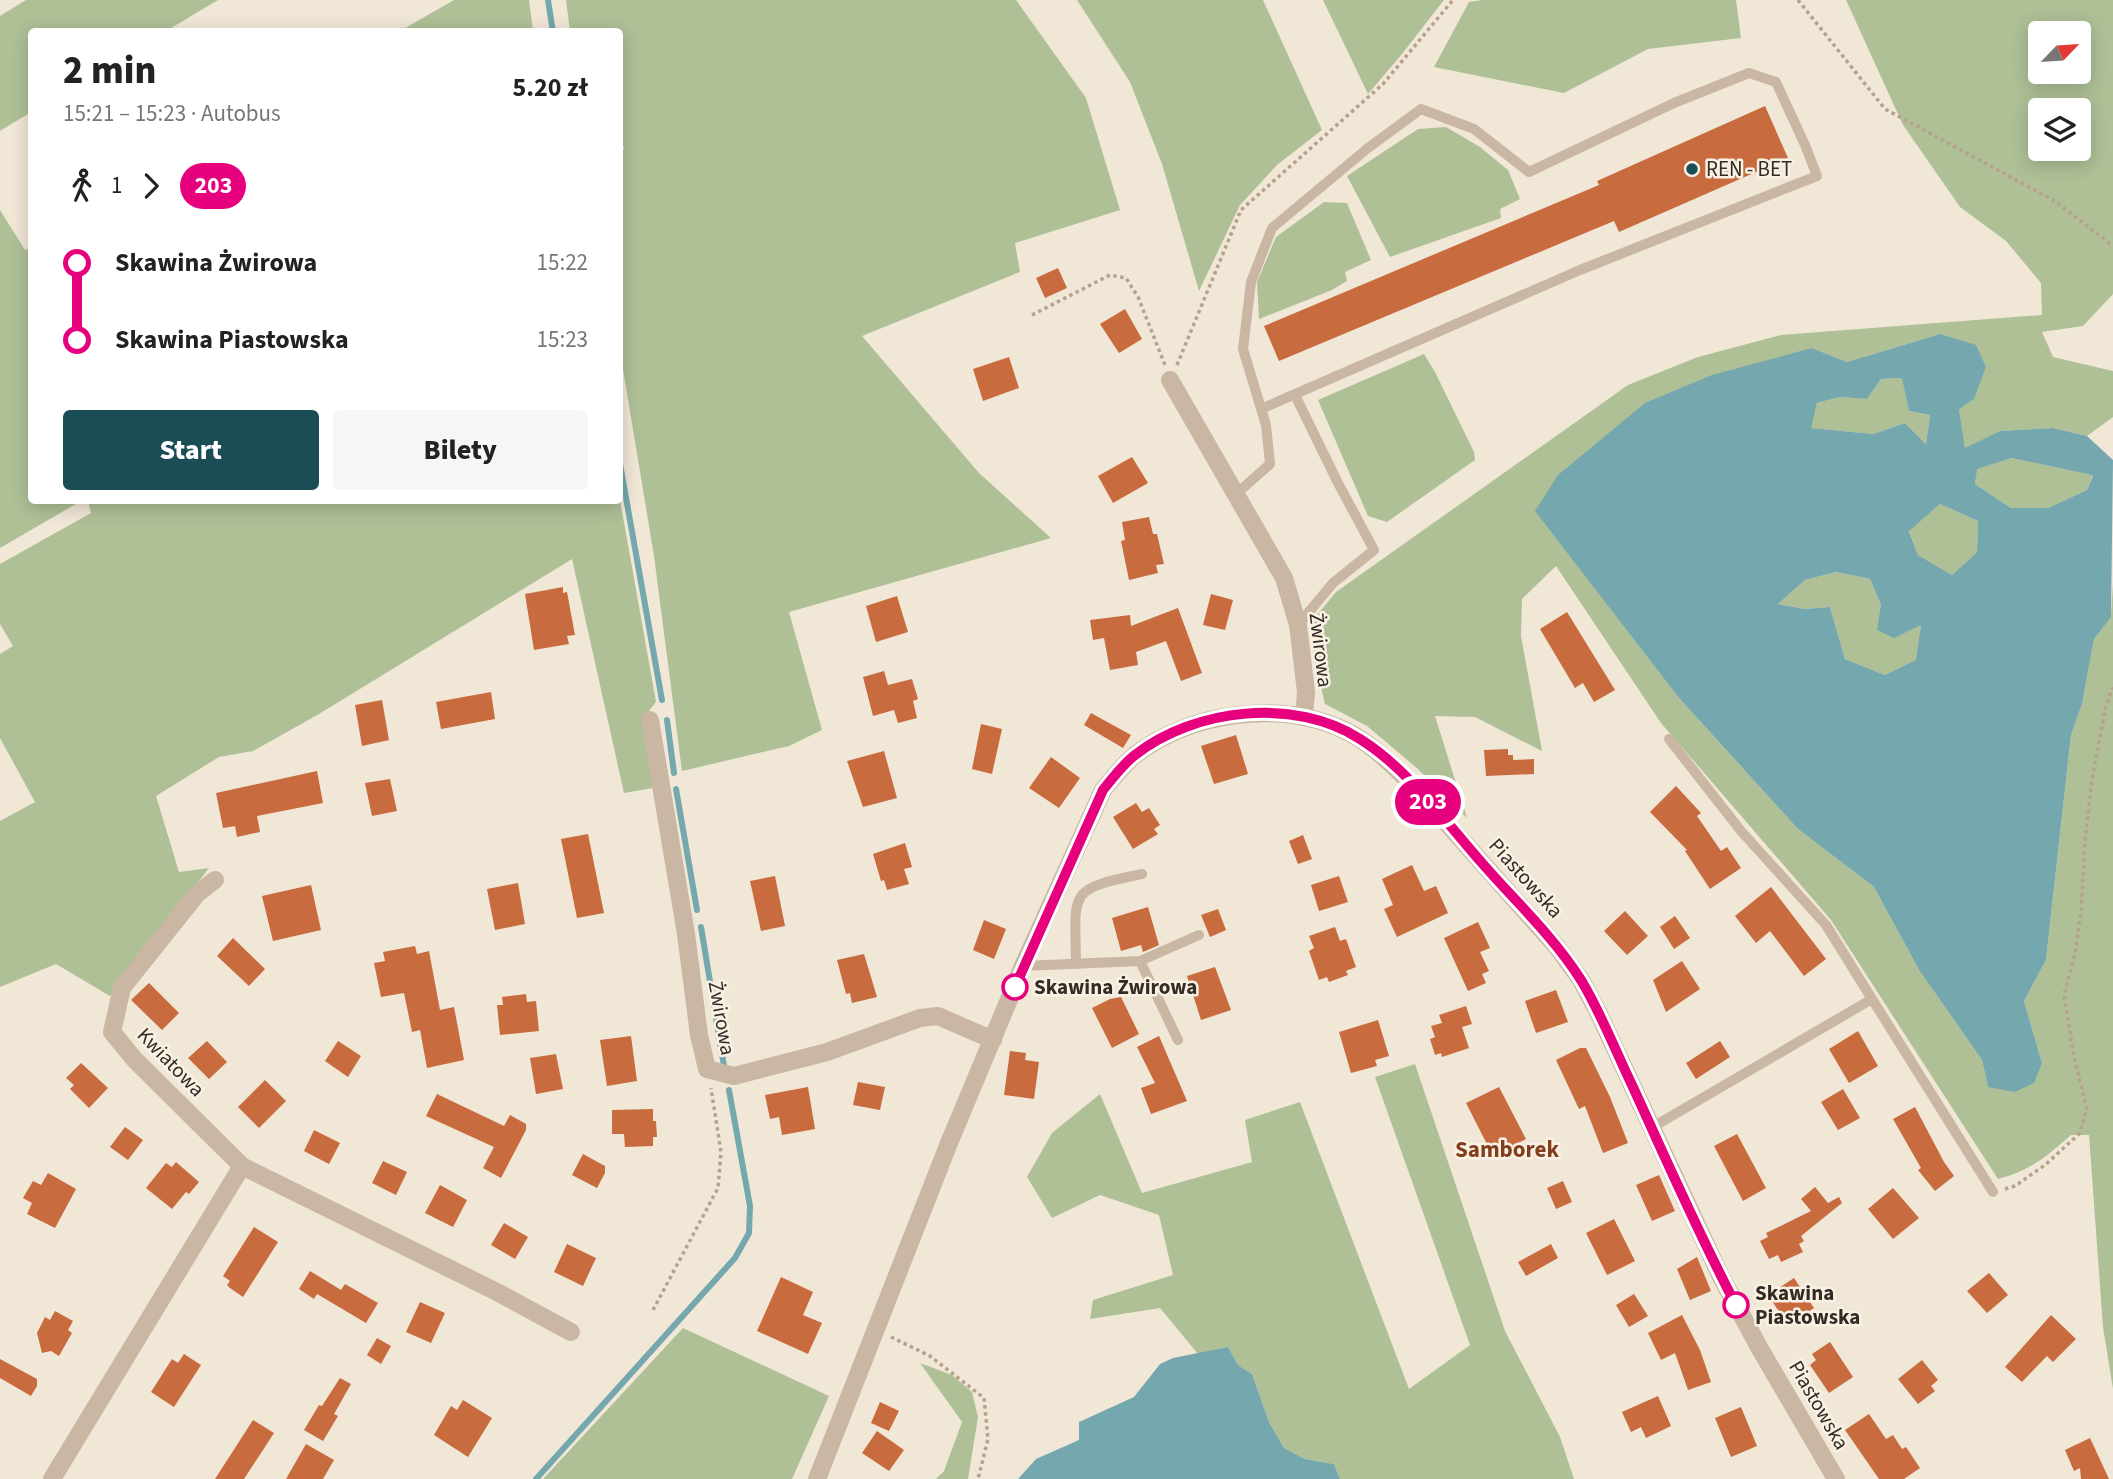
<!DOCTYPE html>
<html lang="pl">
<meta charset="utf-8">
<style>
body{margin:0;font-family:"Source Sans 3",sans-serif;background:#f6f6f6;color:#222;height:100vh;display:flex;flex-direction:column;font-size:26px;white-space:nowrap}
*{box-sizing:border-box;margin:0}
p{font-size:23px;color:#767676}
.icon{flex:none;width:38px;height:38px;fill:none;stroke:currentColor;stroke-width:2;stroke-linecap:round;stroke-linejoin:round}
.map{position:relative;flex:1;overflow:hidden}
.details{position:absolute;left:28px;top:28px;width:595px;height:476px;display:flex;flex-direction:column;background:#fff;border-radius:7px;box-shadow:0 4px 18px #0003}
.details>*{flex:none}
.badge{padding:0 14px;border-radius:23px;font-size:24px;line-height:46px}
.needle{width:46px;rotate:65deg}
.controls{position:absolute;left:2028px;top:21px;display:grid;gap:14px}
.controls a{display:grid;place-items:center;width:63px;height:63px;border-radius:7px;background:#fff;box-shadow:0 4px 18px #0003;font-size:35px}
.map>.badge{position:absolute;translate:-50% -50%;box-shadow:0 0 0 4px #fff}
.legs{display:flex;align-items:center;gap:10px;height:77px;padding:0 35px;font-size:23px}
.legs p{margin-inline-start:auto}
.summary{display:flex;align-items:center;justify-content:space-between;height:119px;padding:0 35px}
h1{font-size:38px;font-weight:800;line-height:52px}
.button{display:flex;gap:14px;margin-top:auto;padding:14px 35px}
.button a{flex:1;height:80px;border-radius:7px;background:#1a4d56;color:#fff;font-size:28px;font-weight:800;line-height:80px;text-align:center}
.button a+a{background:#f6f6f6;color:#222}
ul{padding:0 35px;list-style:none}
li{display:flex;align-items:center;gap:24px;height:77px;font-size:26px}
li i{display:grid;place-items:center;width:10px;height:100%;margin:0 9px;background:currentColor}
li i::after{content:'';width:18px;height:18px;margin:-9px;border:5px solid;border-radius:50%;background:#fff}
li p{margin-inline-start:auto}
li:first-child i{background:linear-gradient(#0000 50%,currentColor 0)}
li:last-child i{background:linear-gradient(currentColor 50%,#0000 0)}
.map>svg:first-child{display:block}
.green{fill:#afc097;fill-rule:evenodd}
.water{fill:#75a7ae;fill-rule:evenodd}
.lines{fill:none;stroke-linecap:round;stroke-linejoin:round}
.stream{stroke:#75a7ae;stroke-width:6}
.building{fill:#c86b3e}
.path{stroke:#b5a18d;stroke-width:3.5;stroke-dasharray:3.5 3.5;stroke-linecap:butt}
.service{stroke:#c9b7a3;stroke-width:10}
.minor{stroke:#c9b7a3;stroke-width:18}
.line-1-casing{stroke:#fff;stroke-width:16}
.line-1{stroke:#e6007e;stroke-width:10}
.poi-dot{fill:#1a4d56;stroke:#f9f1e3;stroke-width:2.5}
.stop-1-dot{fill:#fff;stroke:#e6007e;stroke-width:3.5}
.labels{text-anchor:middle;dominant-baseline:central;stroke-width:5;stroke-linejoin:round;paint-order:stroke}
.poi-label{font-size:21px;fill:#342b25;stroke:#f9f1e3;text-anchor:start}
.street-label{font-size:21px;fill:#342b25;stroke:#f9f1e3}
.stop-label{font-size:21px;font-weight:bold;fill:#342b25;stroke:#f9f1e3;text-anchor:start}
.neighbourhood-label{font-size:23px;font-weight:bold;fill:#843e1d;stroke:#f9f1e3}
</style>
<div class="map">
<svg width="2113" height="1479" viewBox="0 0 2113 1479">
<rect width="100%" height="100%" fill="#f1e7d7"/>
<path class="green" d="M26,0H218L166,31L32,32L31,112L0,131V16Z
M454,0H529L533,31H400Z
M566,0H1016L1086,98L1120,210L1015,243L1020,272L862,336L979,473L1051,538L789,612L822,730L789,746L682,771L654,556L620,351V166L624,147H620V32L570,31Z
M1077,0H1263L1322,130L1277,165L1240,205L1199,291L1162,164L1130,82Z
M1323,0H1444L1402,54L1368,94Z
M1482,0H1736L1741,38L1648,49L1564,93L1434,67L1469,2Z
M1846,0H2113V294L2083,326L2042,332L2053,357L2113,371V417L2087,436L2053,428L2000,431L1965,449L1959,409L1940,334L1847,362L1812,348L1536,511L1679,698L1798,829L1874,887L1919,970L1982,1060L1988,1087L2042,1063L2024,1001L2046,960L2071,735L2082,704L2094,639L2111,616L2113,583V1389L2103,1327L2089,1135H2071C2047,1156 2030,1171 1998,1179L1831,920L1661,723L1556,566L1522,599L1521,636L1542,751L1475,717L1435,716L1467,818L1418,769L1367,726L1325,704L1314,657L1313,620L1336,592L1628,385L1698,357L1781,335L2042,315L2041,283L2006,241L1960,207L1903,125ZM2040,33H2079V72H2040ZM2040,110H2079V149H2040Z
M1446,127L1480,147L1508,170L1520,199L1500,209L1501,218L1390,257L1347,176L1418,129Z
M1324,202L1347,203L1371,260L1345,272L1347,281L1332,290L1259,319L1257,282L1276,237Z
M0,210L25,250L31,247L32,500L81,501L0,548Z
M1424,354L1435,372L1474,452L1475,460L1387,522L1368,516L1318,400Z
M1903,378L1909,411L1930,415L1926,444L1905,423L1873,434L1810,428L1817,403L1840,397L1867,399L1881,379Z
M2012,458L2093,475L2087,490L2048,508H2011L1975,484L1976,469Z
M620,500L656,702L647,713L653,788L624,793L572,559L319,714L253,751L219,757L156,796L179,872L209,868L110,996L56,964L0,987V821L35,802L0,738V654L13,646L0,624V564L91,513L88,501Z
M1940,504L1978,521L1977,552L1952,575L1918,555L1909,530Z
M1836,572L1870,579L1881,605L1921,625L1917,660L1885,675L1845,659L1830,607L1805,609L1778,604L1805,580Z
M1415,1064L1505,1331L1560,1437L1574,1479H1340L1334,1464L1305,1459L1284,1448L1269,1422L1252,1374L1238,1365L1228,1347L1198,1354L1160,1308L1090,1319L1093,1300L1173,1275L1159,1215L1100,1195L1052,1218L1027,1177L1052,1133L1100,1094L1142,1193L1252,1162L1245,1120L1300,1102L1409,1389L1470,1345L1375,1077Z
M683,1328L829,1396L792,1479H543Z
M920,1363L952,1375L972,1392L978,1417L968,1479H936L944,1471L962,1422Z"/>
<path class="water" d="M1940,334L1976,345L1986,367L1974,399L1959,409L1965,448L2000,431L2053,428L2087,436L2113,460L2111,617L2094,639L2082,704L2071,735L2046,960L2024,1001L2042,1063L2034,1083L2015,1092L1988,1087L1982,1060L1919,970L1874,887L1798,829L1679,698L1535,511L1558,475L1645,403L1712,375L1812,348L1847,362ZM1902,378L1909,411L1930,415L1926,444L1905,423L1873,434L1811,428L1817,403L1840,397L1867,399L1881,379ZM2012,458L2092,475L2093,476L2087,490L2048,508H2011L1975,484L1977,469ZM1940,504L1978,521L1977,552L1952,575L1918,555L1909,531ZM1836,572L1870,579L1881,605L1877,630L1894,638L1921,625L1916,660L1885,675L1845,659L1830,607L1805,609L1778,604L1805,580Z
M1228,1347L1238,1365L1252,1374L1269,1422L1284,1448L1305,1459L1334,1464L1340,1479H1018L1036,1459L1079,1440V1422L1134,1397L1160,1364L1173,1358Z"/>
<g class="lines">
<path class="stream" d="M548,0L553,32
M620,464L662,700
M667,720L674,773
M676,789L697,910
M701,927L724,1066
M536,1479L735,1258L749,1233L750,1206L729,1090"/>
</g>
<path class="building" d="M1765,106L1788,158L1619,232L1614,221L1279,361L1264,326L1599,185L1597,181Z
M1058,268L1067,288L1045,298L1036,278Z
M1125,309L1142,339L1119,353L1100,324Z
M1009,357L1019,388L983,401L973,369Z
M1132,457L1148,483L1113,503L1098,476Z
M1149,517L1153,534H1157L1164,564L1156,565L1158,573L1129,580L1121,541L1125,540L1122,522Z
M563,587V593L567,592L575,635L567,636L569,644L534,650L525,594Z
M1211,594L1233,600L1225,630L1203,625Z
M897,596L908,632L876,642L866,606Z
M1178,608L1202,673L1181,681L1166,641L1136,652L1138,665L1110,670L1104,638L1093,640L1090,620L1130,615L1131,626Z
M1567,612L1615,690L1594,702L1583,683L1575,688L1540,629Z
M884,671L888,685L912,679L918,699L913,701L917,718L898,723L894,710L873,716L863,677Z
M491,692L495,719L441,729L436,702Z
M382,700L389,740L362,746L355,705Z
M1091,713L1131,735L1123,748L1084,725Z
M981,724L1002,729L992,774L972,769Z
M1236,735L1248,774L1214,784L1201,746Z
M1508,749V755H1513V760L1534,759V774L1486,776L1484,750Z
M884,751L897,798L863,807L847,761Z
M1051,757L1080,778L1059,808L1029,788Z
M317,771L323,803L257,816L260,832L237,837L235,826L223,828L216,793Z
M390,779L397,811L372,816L365,783Z
M1676,786L1701,813L1697,816L1721,851L1727,847L1741,868L1710,889L1685,851L1687,850L1650,812Z
M1136,803L1142,812L1149,808L1160,825L1154,829L1158,834L1133,849L1113,817Z
M588,834L604,913L577,918L561,839Z
M1303,835L1312,859L1298,864L1289,841Z
M905,843L912,867L904,869L909,884L887,890L884,880L881,881L873,854Z
M1412,865L1424,891L1436,886L1448,913L1397,937L1384,909L1393,905L1382,879Z
M775,876L785,926L761,931L750,881Z
M1339,876L1348,902L1319,911L1311,885Z
M518,883L525,924L495,930L487,889Z
M311,885L321,930L273,941L262,896Z
M1771,887L1826,959L1804,976L1770,931L1756,943L1735,916Z
M1148,907L1159,945L1143,952L1141,945L1121,951L1112,918Z
M1218,909L1226,930L1210,937L1201,915Z
M1625,911L1648,936L1627,955L1604,931Z
M1675,916L1690,938L1674,949L1660,927Z
M984,920L1006,929L994,959L973,950Z
M1478,922L1490,948L1480,952L1489,971L1482,974L1486,983L1468,991L1444,938Z
M1335,927L1340,941L1346,939L1356,967L1346,971L1348,975L1329,982L1327,977L1319,980L1309,951L1314,948L1309,936Z
M233,938L265,969L249,986L217,956Z
M415,946L417,954L429,951L440,1010L454,1007L464,1060L427,1068L420,1030L412,1032L404,993L381,997L374,963L385,961L383,952Z
M864,954L877,997L852,1003L850,993L846,994L837,960Z
M1682,961L1700,989L1666,1012L1653,980Z
M1215,967L1231,1010L1201,1020L1187,976Z
M149,983L179,1013L162,1030L131,1000Z
M1556,990L1568,1022L1536,1033L1525,1001Z
M526,994L527,1002L536,1001L539,1031L500,1035L497,1005H503L502,997Z
M1121,997L1139,1034L1112,1048L1092,1008L1110,999Z
M1466,1006L1472,1024L1462,1027L1469,1048L1442,1057L1441,1053L1435,1055L1430,1039L1435,1037L1431,1026L1442,1023L1439,1015Z
M1378,1020L1389,1056L1375,1060L1377,1066L1351,1073L1339,1032Z
M1858,1031L1878,1066L1849,1083L1829,1049Z
M631,1036L637,1081L607,1086L600,1040Z
M1159,1036L1187,1101L1151,1114L1141,1088L1155,1083L1137,1047Z
M207,1041L227,1062L209,1079L188,1058Z
M338,1041L361,1056L348,1077L325,1061Z
M1720,1041L1730,1057L1696,1079L1686,1063Z
M1580,1048H1586L1610,1097L1628,1143L1603,1153L1585,1106L1579,1109L1556,1060Z
M1010,1051L1026,1053L1025,1060L1039,1062L1034,1099L1004,1095Z
M556,1054L563,1089L536,1094L530,1058Z
M81,1063L108,1088L89,1108L70,1089L74,1085L66,1078Z
M265,1080L286,1101L259,1128L238,1107Z
M858,1082L885,1087L880,1110L853,1105Z
M808,1087L815,1129L782,1135L779,1117L770,1119L765,1095Z
M1499,1087L1526,1139L1493,1156L1466,1103Z
M1843,1089L1860,1118L1838,1130L1821,1102Z
M437,1094L504,1126L510,1115L526,1124V1130L501,1178L483,1168L494,1147L426,1116Z
M1915,1107L1944,1162L1954,1176L1935,1191L1918,1170L1921,1168L1893,1119Z
M653,1109V1121H656L657,1137H653V1146L625,1147L624,1134H612V1110Z
M125,1127L143,1140L128,1160L110,1147Z
M314,1130L340,1143L329,1164L304,1151Z
M1737,1134L1766,1188L1743,1201L1714,1146Z
M583,1154L605,1166V1173L597,1188L572,1175Z
M383,1161L407,1172L396,1195L372,1183Z
M176,1162L199,1182L189,1194L186,1192L172,1209L146,1188L166,1163L172,1167Z
M48,1173L76,1189L55,1228L27,1214L32,1203L23,1198L33,1181L41,1185Z
M1659,1175L1675,1211L1652,1221L1636,1185Z
M1563,1181L1572,1202L1556,1209L1547,1188Z
M440,1185L467,1200L453,1227L425,1213Z
M1815,1187L1828,1203L1839,1197L1842,1203L1801,1236L1804,1241L1799,1244L1803,1252L1781,1262L1778,1255L1769,1259L1760,1241L1768,1237L1766,1233L1811,1211L1801,1199Z
M1893,1188L1919,1218L1893,1239L1868,1209Z
M1614,1219L1635,1261L1607,1275L1586,1233Z
M504,1223L528,1237L515,1259L491,1245Z
M254,1227L278,1242L243,1297L230,1288L227,1285L230,1281L223,1276Z
M567,1244L596,1258L583,1286L554,1272Z
M1551,1244L1558,1258L1526,1276L1518,1262Z
M1697,1257L1711,1291L1690,1300L1677,1269Z
M310,1271L341,1290L345,1284L378,1303L366,1323L317,1294L314,1299L299,1289Z
M1989,1273L2008,1295L1987,1313L1967,1291Z
M781,1277L813,1292L803,1315L822,1323L808,1354L757,1331Z
M1794,1278L1814,1308L1788,1325L1768,1295Z
M1634,1294L1648,1316L1629,1327L1616,1305Z
M420,1302L445,1313L431,1343L406,1332Z
M55,1311L73,1321L68,1330L72,1333L59,1356L51,1351L42,1353L37,1333L45,1317L50,1320Z
M1682,1315L1700,1350L1711,1382L1688,1390L1675,1353L1661,1360L1648,1333Z
M2051,1315L2076,1339L2053,1362L2047,1356L2022,1382L2005,1367Z
M377,1338L391,1346L381,1364L367,1355Z
M1830,1342L1853,1377L1829,1393L1810,1365L1816,1360L1812,1354Z
M184,1354L201,1365L174,1407L151,1392L172,1359L178,1363Z
M0,1359L37,1379V1386L31,1396L0,1378Z
M1922,1360L1938,1380L1931,1386L1935,1391L1918,1404L1898,1379Z
M340,1378L351,1384L334,1414L338,1416L323,1441L304,1430L319,1405L322,1406Z
M1658,1396L1671,1426L1646,1438L1641,1427L1631,1432L1622,1412Z
M463,1400L492,1418L468,1457L434,1435L451,1406L457,1410Z
M880,1402L899,1411L889,1431L871,1423Z
M1741,1407L1757,1446L1731,1457L1715,1418Z
M1869,1414L1886,1439L1893,1435L1902,1449L1906,1447L1920,1468L1904,1479H1879L1845,1430Z
M253,1420L274,1433L244,1479H215Z
M877,1431L904,1450L889,1471L862,1453Z
M2090,1438L2109,1479H2081L2080,1468L2074,1471L2065,1450Z
M306,1444L334,1460L323,1479H286Z"/>
<g class="lines">
<path class="path" d="M1798,0L1885,109L2055,201L2113,246
M1032,315L1110,275L1126,278L1138,297L1165,365
M1177,365L1241,210L1383,84L1453,0
M2005,1189L2015,1186L2045,1165L2079,1134L2087,1109L2074,1057L2064,995L2075,954L2081,913L2085,842L2092,779L2106,705L2113,687
M653,1310L718,1188L721,1152L711,1088
M891,1337L930,1356L984,1398L988,1439L978,1479"/>
<path class="service" d="M1295,395L1338,483L1374,550L1333,583L1298,625
M1235,495L1270,464L1266,425L1243,349L1251,282L1272,228L1368,148L1421,109L1474,129L1529,172L1674,103L1749,73L1776,82L1805,145L1817,176L1580,270L1261,409
M1140,961L1199,935
M1076,963C1075,891 1067,889 1142,874
M1023,966L1140,961L1178,1040
M1872,999L1993,1192
M1651,1128L1872,999L1826,925L1741,831L1669,739"/>
<path class="minor" d="M1170,380L1284,578L1298,625L1306,692L1304,716
M650,720L686,934L699,1035L707,1069L734,1076L827,1052L920,1018L938,1016L993,1040
M215,880L197,894L122,988L112,1032L135,1060L242,1166L497,1292L571,1332
M52,1479L242,1166
M817,1479L949,1143L1023,966L1103,790C1113,778 1123,765 1135,755C1192,712 1279,700 1344,730C1370,742 1391,764 1411,783L1557,947L1581,980L1599,1014L1721,1277L1760,1349L1836,1479"/>
</g>
<g class="lines">
<defs>
<path id="line-1" d="M1015,987L1103,790C1113,778 1122,765 1135,755C1195,708 1295,697 1360,739C1408,769 1445,821 1482,863C1515,901 1554,937 1581,980C1601,1013 1615,1050 1632,1085C1666,1159 1698,1233 1736,1305"/>
</defs>
<use href="#line-1" class="line-1-casing"/>
<use href="#line-1" class="line-1"/>
</g>
<circle class="poi-dot" cx="1692" cy="169" r="7"/>
<g class="stop-1-dot">
<circle cx="1015" cy="987" r="12"/>
<circle cx="1736" cy="1305" r="12"/>
</g>
<g class="labels">
<g class="poi-label">
<text x="1706" y="169">REN - BET</text>
</g>
<g class="street-label">
<text transform="translate(1321 650) rotate(83)">Żwirowa</text>
<text transform="translate(1526 878) rotate(48)">Piastowska</text>
<text transform="translate(722 1018) rotate(80)">Żwirowa</text>
<text transform="translate(171 1062) rotate(46)">Kwiatowa</text>
<text transform="translate(1819 1405) rotate(60)">Piastowska</text>
</g>
<g class="stop-label">
<text x="1034" y="987">Skawina Żwirowa</text>
<text x="1755" y="1293">Skawina<tspan x="1755" dy="24">Piastowska</tspan></text>
</g>
<g class="neighbourhood-label">
<text x="1507" y="1149">Samborek</text>
</g>
</g>
</svg>
<div class="controls">
<a><svg class="needle" viewBox="-14 -14 28 28"><path d="M0-13l5 13h-10z" fill="#e53935"/><path d="M0 13l5-13h-10z" fill="#767676"/></svg></a>
<a><svg class="icon" aria-label="layers" viewBox="0 0 24 24"><path d="M12 4l9 5-9 5-9-5zM3 14l9 5 9-5"/></svg></a>
</div>
<b class="badge" style="left:1428px;top:802px;background:#e6007e;color:#fff">203</b>
<section class="details">
<div class="summary"><div><h1>2 min</h1><p>15:21 – 15:23 · Autobus</p></div><b>5.20 zł</b></div>
<div class="legs"><svg class="icon" aria-label="walk" viewBox="0 0 24 24"><circle cx="13" cy="4" r="2"/><path d="M13 8l-2 6 4 7M11 14l-3 7M7 12l3-4h3l4 4"/></svg>1<svg class="icon" aria-label="forward" viewBox="0 0 24 24"><path d="M9 5l7 7-7 7"/></svg><b class="badge" style="background:#e6007e;color:#fff">203</b></div>
<ul>
<li><i style="color:#e6007e"></i><b>Skawina Żwirowa</b><p>15:22</p></li>
<li><i style="color:#e6007e"></i><b>Skawina Piastowska</b><p>15:23</p></li>
</ul>
<div class="button"><a>Start</a><a>Bilety</a></div>
</section>
</div>
